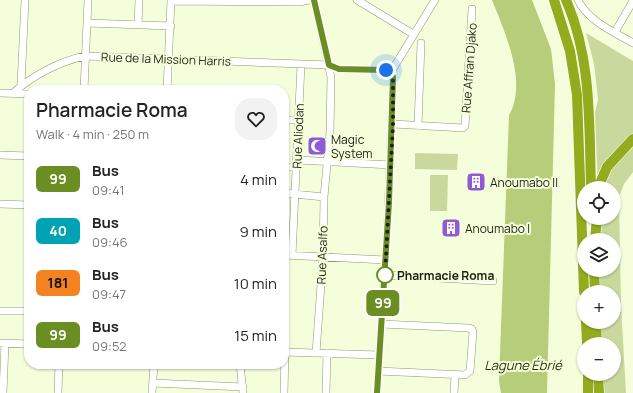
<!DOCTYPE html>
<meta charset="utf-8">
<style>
body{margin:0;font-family:Manrope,sans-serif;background:#f2f2f2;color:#222;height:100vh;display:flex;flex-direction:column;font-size:15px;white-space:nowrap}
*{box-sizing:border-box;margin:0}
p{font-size:13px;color:#767676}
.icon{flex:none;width:22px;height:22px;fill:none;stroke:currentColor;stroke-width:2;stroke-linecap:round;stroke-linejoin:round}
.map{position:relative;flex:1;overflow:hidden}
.drawer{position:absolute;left:24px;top:85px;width:265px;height:284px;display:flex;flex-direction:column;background:#fff;border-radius:16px;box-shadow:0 1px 3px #0004}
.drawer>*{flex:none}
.badge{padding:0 8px;border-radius:6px;font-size:14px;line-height:26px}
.tools{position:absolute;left:577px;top:181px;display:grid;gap:8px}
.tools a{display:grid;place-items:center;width:44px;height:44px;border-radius:50%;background:#fff;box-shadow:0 1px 3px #0004;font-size:20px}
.you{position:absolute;width:20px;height:20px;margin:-10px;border:3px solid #fff;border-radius:50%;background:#1a73e8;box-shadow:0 0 0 6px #1a73e833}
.map>.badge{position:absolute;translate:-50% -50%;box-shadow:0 0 0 2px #fff}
.round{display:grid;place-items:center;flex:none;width:42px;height:42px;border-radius:16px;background:#f2f2f2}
.summary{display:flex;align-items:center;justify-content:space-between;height:68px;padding:0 12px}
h1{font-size:19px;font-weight:600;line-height:30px}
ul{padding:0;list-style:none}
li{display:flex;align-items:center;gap:12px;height:52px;padding:0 12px}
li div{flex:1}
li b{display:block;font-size:15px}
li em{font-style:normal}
li .badge{min-width:44px;font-weight:700;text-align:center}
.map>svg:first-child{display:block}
.grass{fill:#c9d99d}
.water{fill:#b8cd79}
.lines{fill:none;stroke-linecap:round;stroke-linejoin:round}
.minor-casing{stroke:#8d9775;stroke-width:8}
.highway-casing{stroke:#fff;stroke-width:11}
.minor{stroke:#fff;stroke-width:7}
.highway{stroke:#92ac1e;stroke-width:10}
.line-casing{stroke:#fff;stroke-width:9}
.line{stroke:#6b8e23;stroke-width:6}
.walk{stroke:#1c2013;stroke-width:4;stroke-dasharray:0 7.2}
.stop-dot{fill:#fff;stroke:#6b8e23;stroke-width:2}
.labels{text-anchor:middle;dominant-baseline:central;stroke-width:4;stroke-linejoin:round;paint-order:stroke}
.street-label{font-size:12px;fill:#1c2013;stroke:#f4feda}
.poi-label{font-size:12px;fill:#1c2013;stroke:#f4feda;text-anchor:start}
.stop-label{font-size:12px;font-weight:bold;fill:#1c2013;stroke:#f4feda;text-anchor:start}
.water-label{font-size:13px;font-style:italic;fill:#2a320e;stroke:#f4feda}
</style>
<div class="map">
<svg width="633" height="393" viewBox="0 0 633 393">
<rect width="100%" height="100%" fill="#f4feda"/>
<path class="grass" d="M586,33L633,61V172L624,184L619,197L621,304L626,393H603V374H614V344H601L600,322H614V292H599L598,270H614V240H598V218H614V188H598L595,113L598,99L594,64Z
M415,153L458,154L457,170L415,169Z
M430,175H448L447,211H430Z"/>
<path class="water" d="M492,0H532L551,49L555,84L547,393H501L499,381L509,115C528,82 505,33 492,0Z"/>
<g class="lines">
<defs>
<path id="minor" d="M314,0L331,77L330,132L324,197
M357,0L413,34
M578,0C588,21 614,32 633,43
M171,1L298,2L310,0
M87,23L171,26
M138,25L139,0
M615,32L633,1
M391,72L435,0
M21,85L25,0
M84,90L88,0
M167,90L171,0
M0,93L29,94
M13,93C32,76 60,61 85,56L329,65L339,69L387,70L391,72
M284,120H298
M393,124L463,128L465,126L472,9
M418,126L421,43
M0,155L29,156
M298,160L391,165
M284,167H297
M284,193L324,197L323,257L316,353
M0,204L29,205
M284,255L386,260
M292,255L301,65
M384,275L493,281
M0,311H29
M0,343L29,344
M284,352L379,355
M240,364L243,393
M378,371L465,375L470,371L473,332L472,329L468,328L381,324
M153,383L243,387
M3,393L5,343
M58,393L59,364
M152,393L154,364
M284,393L285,352
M326,393L327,353
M377,393L388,214L393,77L391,72
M454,393L455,376"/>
<path id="highway" d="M554,0L570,51L577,95L584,292
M566,0C592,59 589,125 591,188
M598,188L607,167L633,139
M595,240L597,218
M594,270L595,292
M586,322L587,344
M596,322L597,344
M588,374V393
M598,374L599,393"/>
</defs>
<use href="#minor" class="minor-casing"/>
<use href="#highway" class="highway-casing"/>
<use href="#minor" class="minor"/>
<use href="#highway" class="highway"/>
</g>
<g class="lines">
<defs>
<path id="line" d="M314,0L329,65L339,69L386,70L391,72L393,77L389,202L377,393"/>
</defs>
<use href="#line" class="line-casing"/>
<use href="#line" class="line"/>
<path class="walk" d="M385,275L393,124V77L391,72L386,70"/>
</g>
<defs>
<symbol id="mosque-square" viewBox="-11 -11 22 22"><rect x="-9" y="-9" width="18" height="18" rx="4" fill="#8e5bd4" stroke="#f4feda"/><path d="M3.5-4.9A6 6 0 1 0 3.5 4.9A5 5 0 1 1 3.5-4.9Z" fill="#fff"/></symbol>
<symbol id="building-square" viewBox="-11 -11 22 22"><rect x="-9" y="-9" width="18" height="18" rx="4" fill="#8e5bd4" stroke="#f4feda"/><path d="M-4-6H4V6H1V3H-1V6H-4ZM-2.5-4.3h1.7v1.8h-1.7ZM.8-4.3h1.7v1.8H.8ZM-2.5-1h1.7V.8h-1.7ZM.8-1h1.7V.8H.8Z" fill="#fff"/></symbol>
</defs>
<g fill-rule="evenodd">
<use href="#mosque-square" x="306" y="135" width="22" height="22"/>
<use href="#building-square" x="465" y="171" width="22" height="22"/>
<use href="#building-square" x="440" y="217" width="22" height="22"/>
</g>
<circle class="stop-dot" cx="385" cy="275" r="8"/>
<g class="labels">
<g class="street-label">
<text transform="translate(166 59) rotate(2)">Rue de la Mission Harris</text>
<text transform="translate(469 68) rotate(-86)">Rue Affran Djako</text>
<text transform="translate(298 136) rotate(-88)">Rue Aliodan</text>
<text transform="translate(322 255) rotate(-88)">Rue Asalfo</text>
</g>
<g class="poi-label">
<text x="331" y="139">Magic<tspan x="331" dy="14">System</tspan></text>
<text x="490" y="182">Anoumabo II</text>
<text x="465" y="228">Anoumabo I</text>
</g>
<g class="stop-label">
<text x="397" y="275">Pharmacie Roma</text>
</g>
<g class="water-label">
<text x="523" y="365">Lagune Ébrié</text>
</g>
</g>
</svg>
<div class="tools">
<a><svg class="icon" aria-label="locate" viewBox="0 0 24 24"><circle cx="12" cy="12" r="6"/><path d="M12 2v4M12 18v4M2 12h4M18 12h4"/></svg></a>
<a><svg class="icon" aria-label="layers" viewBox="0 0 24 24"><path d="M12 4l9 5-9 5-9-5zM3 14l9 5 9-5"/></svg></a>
<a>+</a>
<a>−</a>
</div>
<div class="you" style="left:386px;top:70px"></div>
<b class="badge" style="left:383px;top:303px;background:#6b8e23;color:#fff">99</b>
<section class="drawer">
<div class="summary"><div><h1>Pharmacie Roma</h1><p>Walk · 4 min · 250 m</p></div><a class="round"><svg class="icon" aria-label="heart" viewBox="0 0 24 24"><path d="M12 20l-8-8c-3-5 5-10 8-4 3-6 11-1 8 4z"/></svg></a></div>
<ul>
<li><span class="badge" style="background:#6b8e23;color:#fff">99</span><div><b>Bus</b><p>09:41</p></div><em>4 min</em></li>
<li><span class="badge" style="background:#00a3b4;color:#fff">40</span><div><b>Bus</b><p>09:46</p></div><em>9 min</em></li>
<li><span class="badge" style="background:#f58220;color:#111">181</span><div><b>Bus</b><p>09:47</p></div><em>10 min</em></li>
<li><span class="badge" style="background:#6b8e23;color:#fff">99</span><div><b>Bus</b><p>09:52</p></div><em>15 min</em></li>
</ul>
</section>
</div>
